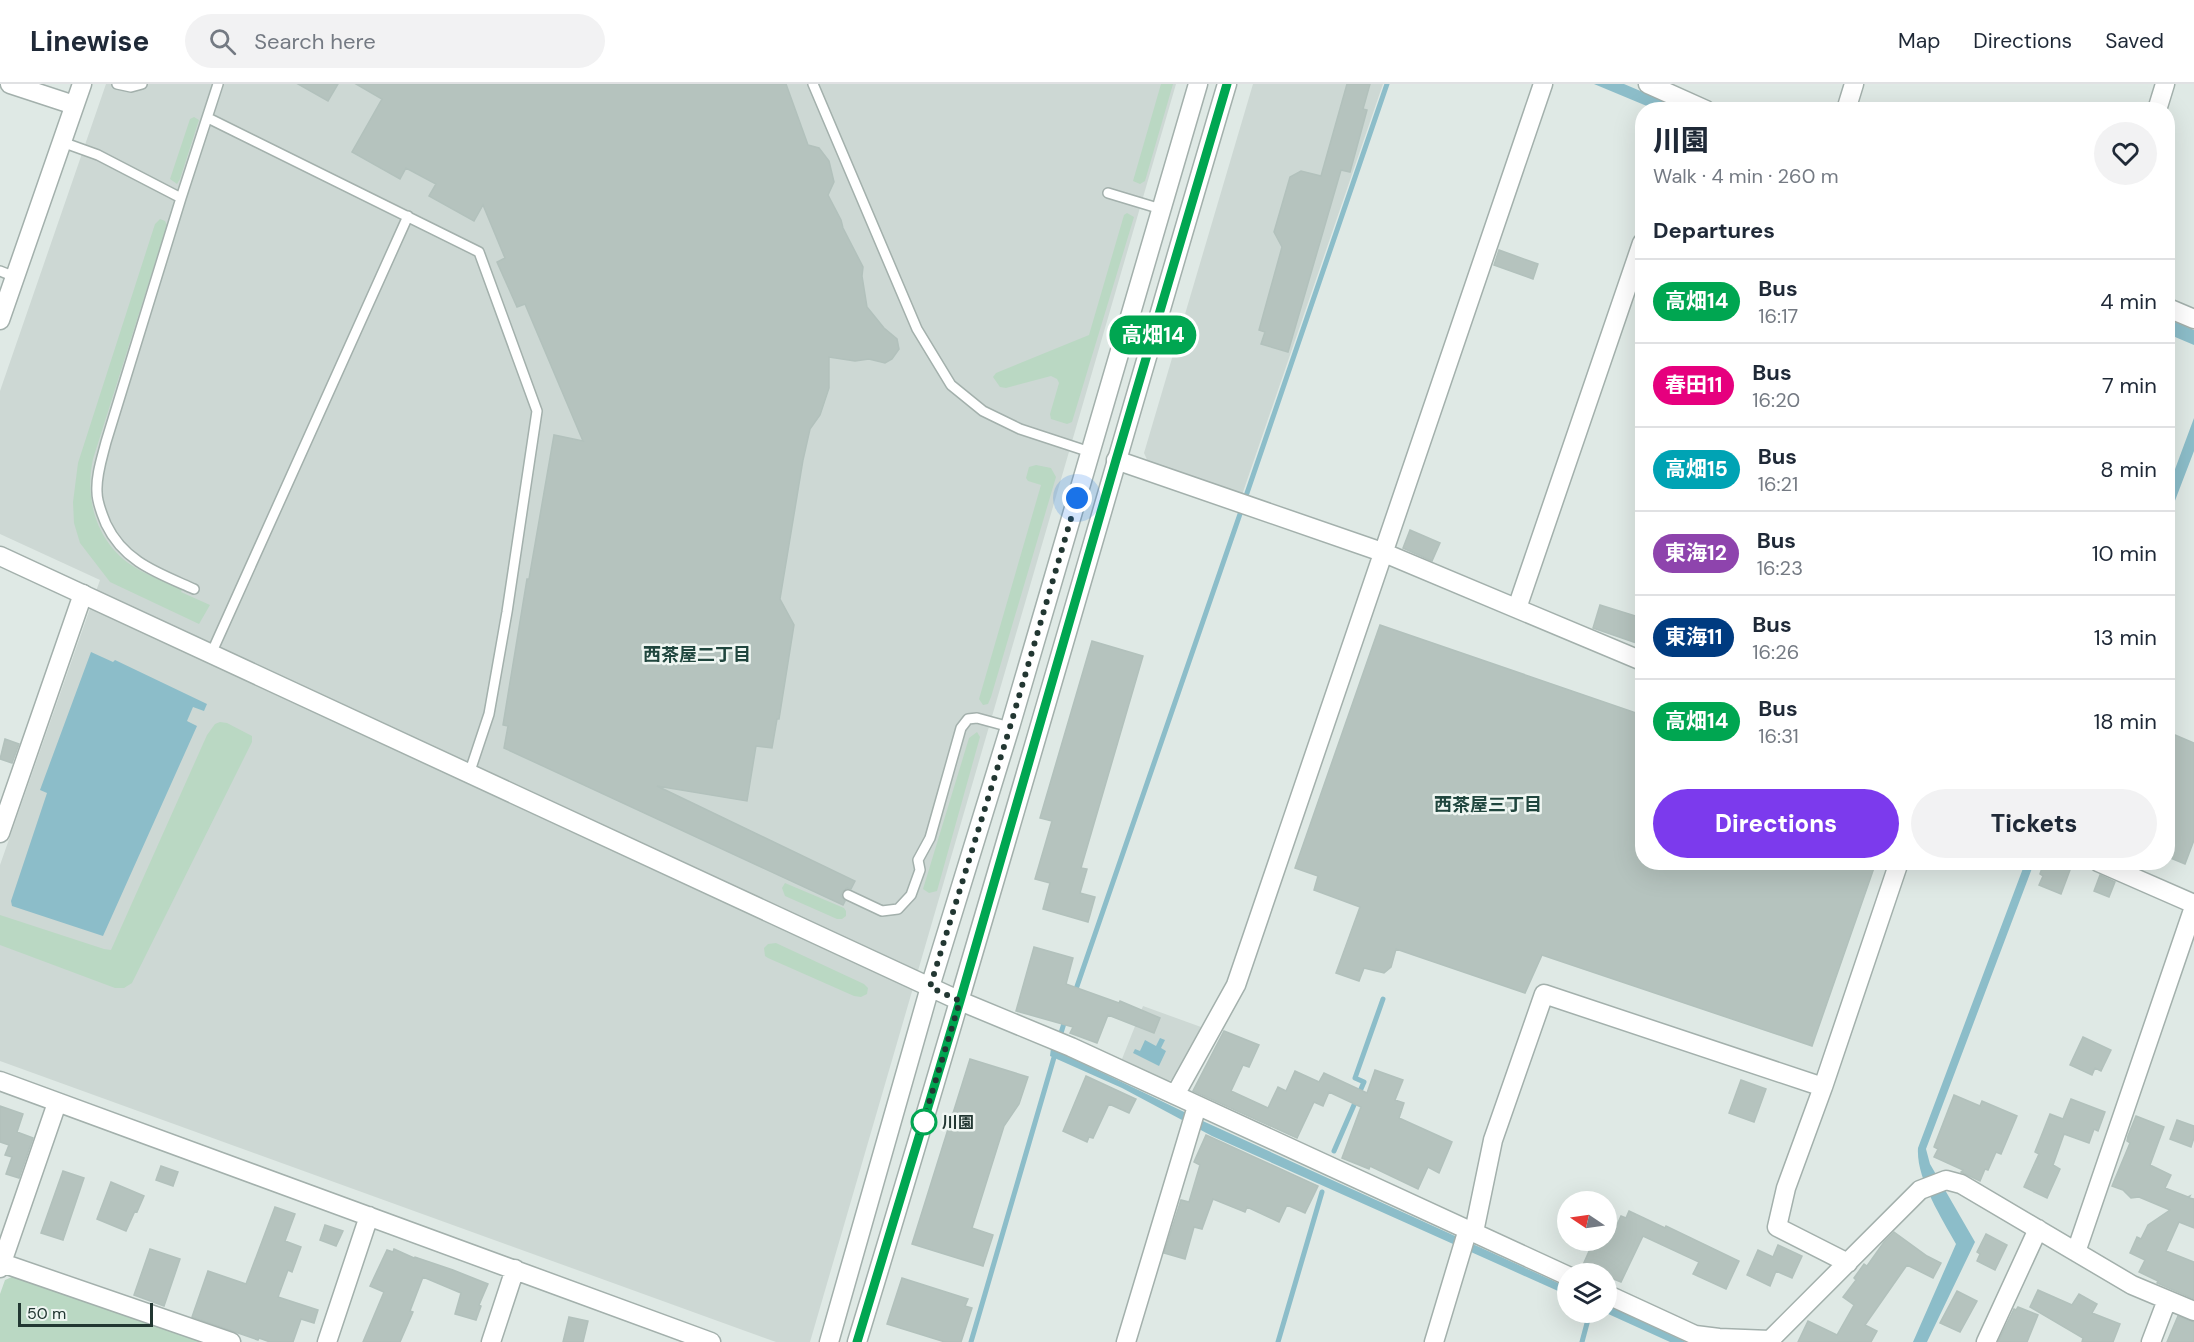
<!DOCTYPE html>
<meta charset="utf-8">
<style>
body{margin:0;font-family:"DM Sans","Noto Sans JP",sans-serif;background:#f2f2f3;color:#1f2937;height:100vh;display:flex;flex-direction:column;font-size:22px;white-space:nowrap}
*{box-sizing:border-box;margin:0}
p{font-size:20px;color:#747a83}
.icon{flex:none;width:33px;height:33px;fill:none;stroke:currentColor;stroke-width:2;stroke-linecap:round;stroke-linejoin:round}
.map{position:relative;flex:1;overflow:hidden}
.side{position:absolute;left:1635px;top:18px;width:540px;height:768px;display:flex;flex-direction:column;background:#fff;border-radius:24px;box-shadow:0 6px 24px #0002}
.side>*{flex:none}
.badge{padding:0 12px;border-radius:20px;font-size:21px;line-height:39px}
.needle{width:39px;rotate:283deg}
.buttons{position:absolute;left:1557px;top:1107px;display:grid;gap:12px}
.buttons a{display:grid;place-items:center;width:60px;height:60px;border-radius:50%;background:#fff;box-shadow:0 6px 24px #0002;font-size:30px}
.scale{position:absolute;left:18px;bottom:15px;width:135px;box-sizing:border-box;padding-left:6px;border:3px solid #223732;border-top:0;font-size:16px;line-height:21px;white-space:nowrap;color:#223732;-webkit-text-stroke:4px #eff6f2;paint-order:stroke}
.you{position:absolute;width:30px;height:30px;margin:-15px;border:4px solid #fff;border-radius:50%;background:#1a73e8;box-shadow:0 0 0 9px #1a73e833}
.map>.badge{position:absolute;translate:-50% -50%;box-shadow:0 0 0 3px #fff}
h2{padding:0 18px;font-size:22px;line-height:54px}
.round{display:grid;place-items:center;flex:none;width:63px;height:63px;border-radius:32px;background:#f2f2f3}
.headline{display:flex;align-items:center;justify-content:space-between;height:102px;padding:0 18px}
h1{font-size:28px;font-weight:800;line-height:45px}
.cta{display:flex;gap:12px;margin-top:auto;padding:12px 18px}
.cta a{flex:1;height:69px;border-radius:36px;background:#7c3aed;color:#fff;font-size:24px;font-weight:800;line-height:69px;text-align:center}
.cta a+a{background:#f2f2f3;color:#1f2937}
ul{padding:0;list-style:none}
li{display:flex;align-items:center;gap:18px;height:84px;padding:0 18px;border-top:2px solid #e0e1e3}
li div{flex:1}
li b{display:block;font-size:22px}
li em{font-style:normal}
li .badge{min-width:66px;font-weight:700;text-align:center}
header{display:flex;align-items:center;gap:36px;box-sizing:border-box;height:84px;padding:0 30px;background:#fff;border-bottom:2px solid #e0e1e3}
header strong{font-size:28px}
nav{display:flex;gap:33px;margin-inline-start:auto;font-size:21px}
.search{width:420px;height:54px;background:#f2f2f3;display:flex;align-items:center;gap:15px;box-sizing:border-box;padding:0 21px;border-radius:33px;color:#747a83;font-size:22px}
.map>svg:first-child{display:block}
.built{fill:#cdd8d4}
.green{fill:#bad8c3}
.water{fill:#8cbdc9}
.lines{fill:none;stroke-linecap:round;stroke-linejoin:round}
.stream{stroke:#8cbdc9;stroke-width:5}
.building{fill:#b5c3be;stroke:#b2c1bc;stroke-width:1.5}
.service-casing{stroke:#a3b0ac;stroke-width:12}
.minor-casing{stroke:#a3b0ac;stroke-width:21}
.tertiary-casing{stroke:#a3b0ac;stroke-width:21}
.service{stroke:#fff;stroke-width:9}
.minor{stroke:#fff;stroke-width:18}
.tertiary{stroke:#fff;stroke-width:18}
.line-casing{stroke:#fff;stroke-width:14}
.line{stroke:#00a651;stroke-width:9}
.walk{stroke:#223732;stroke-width:6;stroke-dasharray:0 10.8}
.stop-dot{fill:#fff;stroke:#00a651;stroke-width:3}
.labels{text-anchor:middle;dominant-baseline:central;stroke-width:5;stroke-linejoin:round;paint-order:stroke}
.stop-label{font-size:16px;font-weight:bold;fill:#223732;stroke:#eff6f2;text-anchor:start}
.neighbourhood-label{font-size:18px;font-weight:bold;fill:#20463e;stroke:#eff6f2}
</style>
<header>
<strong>Linewise</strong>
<div class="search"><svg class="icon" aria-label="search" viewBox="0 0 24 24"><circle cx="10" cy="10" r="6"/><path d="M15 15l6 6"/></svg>Search here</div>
<nav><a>Map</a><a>Directions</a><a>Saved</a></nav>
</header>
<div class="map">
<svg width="2194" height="1258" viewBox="0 0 2194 1258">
<rect width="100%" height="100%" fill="#dfe9e5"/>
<path class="built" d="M106,0H1176L810,1258H776L0,977V781L100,496L0,450V307Z
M1253,0H1383L1242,411L1149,380L1144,369Z
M1143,922L1201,943L1173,995L1167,998L1122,975Z"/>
<path class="green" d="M1161,0H1173L1145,97L1140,100L1133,97Z
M194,33L199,36L180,95L177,100L170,95L190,35Z
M1127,129L1134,133L1072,338L1067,340L1051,335L1050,330L1059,299L1057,295L1051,292L1006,304L1000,303L993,293L996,289L1089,251L1124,131Z
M160,135L165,137L167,141L93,375C84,416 97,461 136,484C150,493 168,498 183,504L181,508L210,521L199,540L110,498L80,459L74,439L73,418L78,379L155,140Z
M1036,381L1051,384L1056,393L991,613L988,620L983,621L979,615L1041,401L1028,397L1026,394L1029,383Z
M220,638L227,639L252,652V658L132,899L124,904H115L0,861V831L104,865L111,866L207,651L215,640Z
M977,648L980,653L937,807L929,809L923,805L969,654Z
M785,799L844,824L846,827V832L842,835H837L785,812L782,804Z
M776,859L864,900L868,904L867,910L861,913L854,912L768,874L765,872L764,864L768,860Z
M14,1192L204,1258H0V1210L5,1196Z"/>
<path class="water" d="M1594,0H1624L1683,25H1654Z
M2168,235L2194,246V261L2168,250Z
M2194,334V367L2168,435V404Z
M91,568L113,578L115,576L207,620L204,627L193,623L187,637L197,642L103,852L12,822L11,817L47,709L40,706Z
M2025,779H2034L1926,1065L1930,1080L1975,1158L1927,1258H1913L1956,1160C1941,1133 1916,1094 1918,1064Z
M1160,954L1165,956L1161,964L1166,967L1159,982L1133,969L1135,965L1140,967L1145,956L1156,962Z
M1051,964L1205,1038L1567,1203V1211L1212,1052L1122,1004L1050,972Z
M1607,1221L1686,1258H1670L1606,1229Z"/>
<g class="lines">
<path class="stream" d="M1246,412L1387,0
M1074,911L1240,430
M1061,949L1065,936
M1334,1067L1364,998L1355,994L1383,915
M971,1258L1055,970
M1278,1258L1322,1108
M1582,1258L1590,1228"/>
</g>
<path class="building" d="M298,0H338L328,17Z
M356,0H786L808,61L819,64L829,77L834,98L828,111L841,136L843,144L863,183L862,192L867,223L884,244L897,255L899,265L892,275L885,279L869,275L855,277L829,273V304L820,331L810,345L803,376L780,515L794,541L779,635H777L772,664L756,662L747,717L657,702L855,797L851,805L847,804L842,808L841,812L845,817L843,821L504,664L508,642L503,641L527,495H529L554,351L583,357L525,220L517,223L497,178L505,174L483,121L474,137L429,112L436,100L406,84L400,95L352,68L382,15Z
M1347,0H1370L1363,25L1367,26L1350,88L1341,86L1288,268L1261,260L1265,248L1259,246L1282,163L1274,148L1290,93L1301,87L1321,92Z
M1499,166L1538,180L1533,195L1494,181Z
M1410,446L1440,459L1432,477L1403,464Z
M1600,521L1642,534V561L1593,544Z
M1380,541L1642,631V778H1876L1812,962L1542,871L1525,909L1396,865L1391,883L1384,889L1364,884L1359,897L1336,889L1360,823L1314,806L1318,792L1295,784Z
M1092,557L1143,572L1081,784L1087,785L1080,809L1095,813L1088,838L1043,825L1050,799L1035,795L1052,737L1040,734Z
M2168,648L2194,659V756L2185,780L2168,773Z
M5,655L19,660L12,679L0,675Z
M2044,778H2073L2061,810L2039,801L2043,792L2040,790Z
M2100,791L2115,798L2109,813L2094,807Z
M1034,863L1073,874L1066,900L1119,919L1120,917L1160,934L1154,949L1108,931L1097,959L1070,949L1073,943L1016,927Z
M1224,947L1259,961L1249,983L1243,981L1231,1007L1268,1024L1278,1003L1286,1007L1295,987L1319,998L1324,989L1367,1009L1375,986L1403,996L1395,1016L1404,1019L1399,1034L1452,1058L1439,1089L1428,1083L1418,1105L1370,1082L1369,1085L1342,1074L1361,1023L1329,1008L1323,1022L1314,1018L1297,1054L1193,1007Z
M2083,953L2111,966L2101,987L2095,984L2092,991L2070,981Z
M970,975L1028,993L1019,1020L1004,1042L972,1144L993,1151L983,1182L912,1160Z
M1086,992L1136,1015L1129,1029L1109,1020L1093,1054L1089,1053L1087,1058L1063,1047Z
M1741,996L1766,1005L1754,1038L1729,1029Z
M1954,1011L1980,1022L1982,1017L2017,1032L2001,1070L1996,1068L1988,1086L1985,1085L1980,1097L1961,1088L1963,1086L1934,1073L1938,1065L1934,1063Z
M2071,1015L2105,1028L2098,1047L2094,1045L2089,1059L2064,1050L2053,1081L2060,1085L2047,1114L2024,1103L2039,1070L2035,1068L2050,1030L2063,1035Z
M0,1022L23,1030L17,1048L33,1054L19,1094L6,1090L12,1073L5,1071L9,1061L0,1058Z
M2136,1032L2164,1043L2150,1081L2171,1091L2165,1104L2188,1113L2190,1112L2189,1114L2194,1115V1144L2179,1138L2166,1167L2194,1178V1215L2157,1199L2158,1197L2139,1188L2145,1176L2130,1169L2137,1153L2141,1155L2148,1141L2170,1126L2139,1113L2131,1114L2123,1106L2112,1102L2130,1059L2127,1057L2128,1052Z
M2177,1036L2194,1042V1054L2191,1063L2170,1055Z
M1206,1051L1318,1102L1305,1129L1287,1121L1279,1138L1247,1123L1245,1128L1213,1115L1202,1145L1194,1143L1185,1175L1164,1169L1181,1116L1189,1118L1200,1081L1194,1078Z
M161,1082L178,1088L173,1102L156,1096Z
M63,1087L84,1094L63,1156L41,1149Z
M111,1098L144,1112L137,1128L135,1127L126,1147L97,1135Z
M275,1123L295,1130L285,1157L301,1163L292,1188L288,1186L278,1213L318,1226L314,1239L301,1235L293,1258H270L259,1254L258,1256L192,1233L208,1187L246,1200Z
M1629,1127L1665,1144L1666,1142L1739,1177L1726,1205L1693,1190L1699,1178L1643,1152L1621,1198L1606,1192V1190H1602L1583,1181L1594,1156H1606V1152L1611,1154L1621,1132L1626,1134Z
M325,1141L343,1147L336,1162L320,1156Z
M1894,1148L1927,1172L1941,1179L1933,1194L1907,1181L1865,1241L1877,1247L1871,1258H1798L1808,1237L1837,1251L1854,1221L1843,1213L1856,1196L1854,1194L1864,1180L1867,1182L1884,1158Z
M1986,1150L2007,1161L1995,1186L1977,1177L1980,1170L1977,1168Z
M1778,1161L1802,1172L1792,1194L1776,1187L1770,1202L1747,1191L1758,1166L1773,1173Z
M150,1165L180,1175L164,1222L134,1211Z
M394,1165L414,1174L415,1173L453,1186L488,1200L479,1221L481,1222L476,1236L455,1230L461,1209L423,1193L410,1227L413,1228L400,1258H363L384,1208L370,1202L387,1166L393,1168Z
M902,1194L968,1215L965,1222L972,1224L961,1258H945L887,1240Z
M2038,1206L2072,1221L2079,1210L2097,1220L2092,1229L2120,1240L2113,1258H2082L2083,1254L2030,1223Z
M1957,1207L1977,1217L1960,1248L1940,1239Z
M2018,1223L2038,1231L2027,1258H1998L2014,1225L2016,1226Z
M2178,1232L2194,1238V1258H2167Z
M569,1233L588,1237L583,1258H563Z"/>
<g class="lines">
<defs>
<path id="service" d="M117,0L131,3L142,0
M813,0L917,245L951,301L983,327L1020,345L1090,368
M208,34L479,168L537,327L507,528L489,630L469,690
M62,58L98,71L181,114
M1108,109L1161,125
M0,187L15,193
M194,505C158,489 124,478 106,440C102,430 97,419 97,408C96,391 102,374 106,358L181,114L218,0
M211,570L408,132
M848,811L882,827L898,825L911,811L920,786L918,776L930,754L961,644L968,635L977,634L1010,643"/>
<path id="minor" d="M10,0L74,21
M1648,0L1706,26
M1846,26L1854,0
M2157,26L2165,0
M2168,224L2194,235
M1116,376L1382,468L1642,577
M1517,524L1642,159
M0,749L83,510
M2098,778L2194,820
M960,917L1071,963L1568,1192
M0,997L711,1258
M1175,1011L1236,901L1543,0
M1474,1148L1493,1056L1544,910L1823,1003
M2076,1168L2194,823
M2,1179L231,1258
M1848,1179L1777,1143L1786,1104L1823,1003L1899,778
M0,1184L57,1019
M1606,1210L1695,1251L1719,1254L1770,1256
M327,1258L369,1132
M491,1258L515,1185
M1126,1258L1197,1022
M1434,1258L1468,1145
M1768,1258L1920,1106L1946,1096L1961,1100L2132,1201L2194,1227
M1986,1258L2038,1145
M2151,1258L2167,1216"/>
<path id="tertiary" d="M0,236L82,0
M0,472L960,917
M829,1258L930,903L1010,643L1198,0
M857,1258C985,840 1103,419 1227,0"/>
</defs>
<use href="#service" class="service-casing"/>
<use href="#minor" class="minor-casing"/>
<use href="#tertiary" class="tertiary-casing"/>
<use href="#service" class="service"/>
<use href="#minor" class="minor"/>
<use href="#tertiary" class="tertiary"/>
</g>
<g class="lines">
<defs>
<path id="line" d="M857,1258L960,917L1116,376L1227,0"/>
</defs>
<use href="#line" class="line-casing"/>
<use href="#line" class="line"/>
<path class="walk" d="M924,1038L920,1048L960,917L930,903L1010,643L1077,414"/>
</g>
<circle class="stop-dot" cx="924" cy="1038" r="12"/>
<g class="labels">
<g class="stop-label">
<text x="942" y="1038">川園</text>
</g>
<g class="neighbourhood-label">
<text x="697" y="571">西茶屋二丁目</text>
<text x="1488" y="721">西茶屋三丁目</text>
</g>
</g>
</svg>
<div class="buttons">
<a><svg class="needle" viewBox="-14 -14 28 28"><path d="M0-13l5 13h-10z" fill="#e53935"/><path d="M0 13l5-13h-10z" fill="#747a83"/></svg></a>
<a><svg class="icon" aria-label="layers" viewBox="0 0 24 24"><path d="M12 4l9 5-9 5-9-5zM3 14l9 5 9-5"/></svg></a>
</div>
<div class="scale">50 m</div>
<div class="you" style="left:1077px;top:414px"></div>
<b class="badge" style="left:1153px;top:251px;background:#00a651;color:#fff">高畑14</b>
<section class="side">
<div class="headline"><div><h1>川園</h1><p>Walk · 4 min · 260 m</p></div><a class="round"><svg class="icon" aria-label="heart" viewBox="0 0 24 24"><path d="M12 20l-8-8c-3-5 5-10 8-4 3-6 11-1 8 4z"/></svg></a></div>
<h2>Departures</h2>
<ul>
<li><span class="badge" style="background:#00a651;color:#fff">高畑14</span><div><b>Bus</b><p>16:17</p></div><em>4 min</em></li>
<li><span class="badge" style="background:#e6007e;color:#fff">春田11</span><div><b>Bus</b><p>16:20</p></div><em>7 min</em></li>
<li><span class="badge" style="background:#00a3b4;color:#fff">高畑15</span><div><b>Bus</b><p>16:21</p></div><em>8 min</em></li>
<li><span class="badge" style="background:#8e44ad;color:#fff">東海12</span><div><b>Bus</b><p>16:23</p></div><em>10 min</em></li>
<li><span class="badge" style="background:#003b80;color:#fff">東海11</span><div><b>Bus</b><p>16:26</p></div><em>13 min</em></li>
<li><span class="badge" style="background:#00a651;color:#fff">高畑14</span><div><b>Bus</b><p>16:31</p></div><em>18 min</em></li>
</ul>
<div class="cta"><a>Directions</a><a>Tickets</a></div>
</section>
</div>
